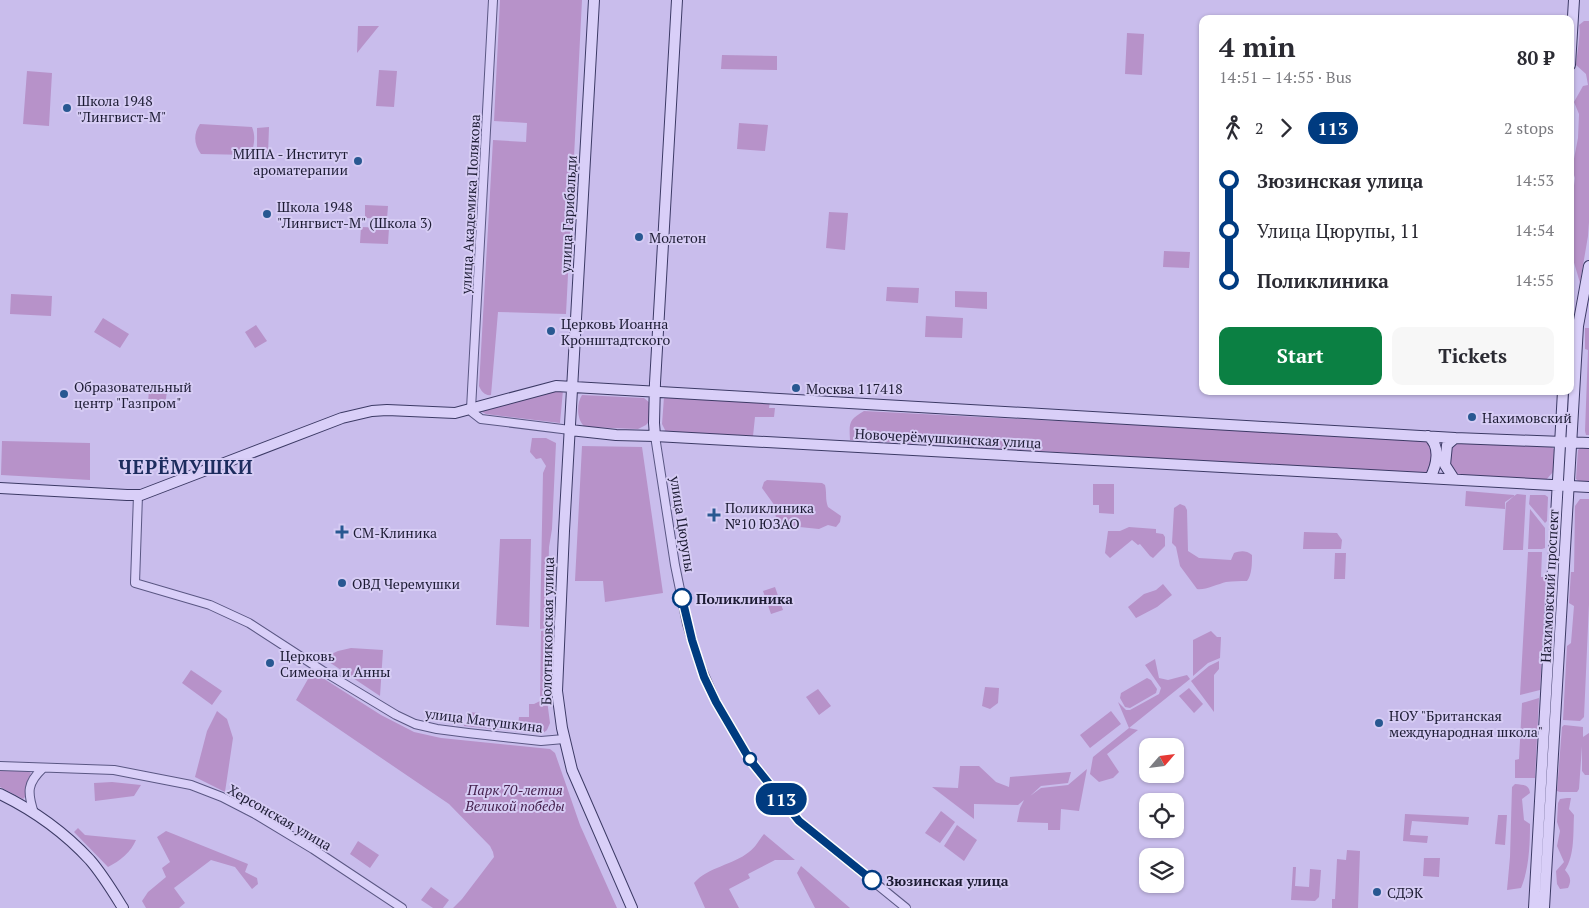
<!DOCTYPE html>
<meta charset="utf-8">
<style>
body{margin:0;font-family:"PT Serif",serif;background:#f7f7f7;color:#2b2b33;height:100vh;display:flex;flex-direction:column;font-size:19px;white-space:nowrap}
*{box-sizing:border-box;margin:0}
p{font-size:16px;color:#7c7c81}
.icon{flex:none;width:28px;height:28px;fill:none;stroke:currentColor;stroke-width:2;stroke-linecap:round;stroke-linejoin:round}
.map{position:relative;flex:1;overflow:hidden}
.details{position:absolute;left:1199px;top:15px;width:375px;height:380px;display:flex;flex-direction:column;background:#fff;border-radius:10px;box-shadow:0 1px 4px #0004}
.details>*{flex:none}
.badge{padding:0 10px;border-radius:16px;font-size:18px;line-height:32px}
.needle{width:32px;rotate:62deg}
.fabs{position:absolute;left:1139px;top:738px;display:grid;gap:10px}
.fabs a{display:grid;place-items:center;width:45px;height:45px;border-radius:10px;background:#fff;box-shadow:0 1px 4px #0004;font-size:25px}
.map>.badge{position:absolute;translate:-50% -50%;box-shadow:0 0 0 2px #fff}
.legs{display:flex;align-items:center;gap:8px;height:55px;padding:0 20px;font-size:16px}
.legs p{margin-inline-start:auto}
.head{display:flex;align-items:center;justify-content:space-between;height:85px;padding:0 20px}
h1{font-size:28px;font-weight:700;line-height:38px}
.cta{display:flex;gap:10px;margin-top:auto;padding:10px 20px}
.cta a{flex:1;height:58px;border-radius:10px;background:#0b8043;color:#fff;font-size:20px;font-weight:700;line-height:58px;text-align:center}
.cta a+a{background:#f7f7f7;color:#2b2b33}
ul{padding:0 20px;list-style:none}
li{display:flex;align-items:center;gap:18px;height:50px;font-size:19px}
li i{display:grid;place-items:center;width:8px;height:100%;margin:0 6px;background:currentColor}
li i::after{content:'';width:12px;height:12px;margin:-6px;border:4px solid;border-radius:50%;background:#fff}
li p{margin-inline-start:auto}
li:first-child i{background:linear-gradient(#0000 50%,currentColor 0)}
li:last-child i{background:linear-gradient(currentColor 50%,#0000 0)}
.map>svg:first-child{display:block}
.green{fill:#b792c9}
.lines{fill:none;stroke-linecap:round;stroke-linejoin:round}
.street-casing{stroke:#5a5783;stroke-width:10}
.secondary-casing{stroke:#3c3a65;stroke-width:12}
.street{stroke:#d9cff8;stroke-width:8}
.secondary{stroke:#d9cff8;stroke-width:10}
.line-1-casing{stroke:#fff;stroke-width:11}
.line-1{stroke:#003b80;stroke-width:8}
.poi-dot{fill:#285891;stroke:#d6ccf4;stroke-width:2}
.stop-1-dot{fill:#fff;stroke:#003b80;stroke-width:2.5}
.labels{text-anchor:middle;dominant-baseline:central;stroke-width:4;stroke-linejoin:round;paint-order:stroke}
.poi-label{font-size:14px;fill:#1c1b33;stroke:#d6ccf4;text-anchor:start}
.street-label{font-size:14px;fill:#1c1b33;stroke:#d6ccf4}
.stop-label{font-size:14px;font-weight:bold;fill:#1c1b33;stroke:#d6ccf4;text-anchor:start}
.park-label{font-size:14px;font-style:italic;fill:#46224f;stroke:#d6ccf4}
.district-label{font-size:19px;font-weight:bold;letter-spacing:1px;fill:#1c2c5e;stroke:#d6ccf4}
</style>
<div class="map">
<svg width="1589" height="908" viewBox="0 0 1589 908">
<rect width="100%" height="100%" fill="#c9bdec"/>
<path class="green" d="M500,0H582L566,314L498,312L491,395C485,396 481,391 479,386L493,140L526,142L527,123L494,121Z
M1584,21H1589V222L1588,236L1580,283L1570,249V216L1575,178L1572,169L1578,138L1579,114L1574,102L1583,86L1588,85L1586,74L1576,65C1577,54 1581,33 1579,25Z
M358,26H379L357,53Z
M1127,33L1144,34L1142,75L1125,74Z
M722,55L777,56V70L721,69Z
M379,70L397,71L394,107L376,106Z
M27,71L52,73L49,126L23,124Z
M739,123L768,125L765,151L737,149Z
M200,124L252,127C256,137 254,145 251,155L201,154C194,145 193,134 200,124Z
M269,127L268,155L257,154V128Z
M365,205L388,206L387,219L365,218Z
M829,212L848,213L845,250L826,248Z
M361,227L389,228L388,244L360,243Z
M1164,251L1190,252L1189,268L1163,267Z
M887,287L919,288L918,303L886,301Z
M955,291L987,292V309L955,307Z
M11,294L52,296L51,316L10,314Z
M926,316L963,318L962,338L925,337Z
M103,318L129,334L120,348L94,332Z
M256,325L267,341L255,348L245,332Z
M1585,328H1589V435H1586L1585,431L1588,350L1585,349Z
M149,389L167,391L165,406L148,404Z
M563,390L560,423L486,414L482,412L483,409L552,391Z
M582,395L644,398L650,403L651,419L646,425L638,429L585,427C577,421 576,404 582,395Z
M664,397L770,401L769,408H775L774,417H755L753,436L666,432L662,424Z
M864,411L1426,440L1433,448L1432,467L1424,474L850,440C849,422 849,420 864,411Z
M532,438H546L556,443L552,529L549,547L547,628L540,629L543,473L546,466L541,458L536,459L530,452Z
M2,441L90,443V480L1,475Z
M1455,442L1551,446L1554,449L1553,472L1546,480L1455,475L1450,468V448Z
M582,446L642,447L663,593L605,602L603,581H575Z
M1581,447L1589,448V483L1580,482L1576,479L1578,450Z
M767,480L822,483L825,485C827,493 825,499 828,507L841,516L840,522L836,527L828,525L819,529L780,525L776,521L775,506L762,488L764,482Z
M1093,484H1114V514L1099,513V505H1093Z
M1466,491L1514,495V496L1517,494L1526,495L1523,550H1503L1506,503L1514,496L1505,502V509L1465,506Z
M1530,495H1545L1548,497L1547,521L1545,523L1529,504Z
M1580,499H1589V604L1584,717L1580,721L1563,720L1567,646L1571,643L1574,606L1569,603L1571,572H1574L1575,506Z
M1180,504L1185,506L1187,510L1188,551L1199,558L1231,560L1234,553C1240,551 1246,550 1252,555C1252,563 1252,575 1247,581C1240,581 1233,581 1226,582C1218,584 1203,591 1197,589L1180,566L1176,547L1172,543L1174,508Z
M1530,509L1545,528V548L1542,549H1528Z
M1129,527L1156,529V533L1163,534L1165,537V546L1153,558L1150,556L1140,544L1138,545L1132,540L1110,558L1105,553L1108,531H1120Z
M1304,532L1337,533L1342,540L1341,549H1303Z
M500,539H531L529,627L496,625Z
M1528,552H1542L1541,577H1546L1540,690L1520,695Z
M1335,553H1346L1345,579H1334Z
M1163,584L1172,595L1157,607L1136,618L1128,607L1144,594L1156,590Z
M775,587L783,610L771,614L763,591Z
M548,630L547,700L550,723L547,730L542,734L464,726V725H476L467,724L468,712L479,713L478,725L521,727L518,726L519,717H529V704H534L540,701L541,631Z
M1211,631L1217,637H1221L1220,658L1208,663L1193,676V640Z
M351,648L383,650L380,696L323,658L338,651Z
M1155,659L1159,678L1168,680L1187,675L1190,679L1129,728L1138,730L1107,754L1119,772L1113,778L1099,782L1090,774L1093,757L1129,728L1118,702L1126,710H1130L1159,694L1161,688L1145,665Z
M1219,661V669L1214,675V712L1191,681L1209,666Z
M191,670L222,691L212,705L182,683Z
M313,675H318L381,715L414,732L441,738L550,749L555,753L580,825L617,908H453L462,899L494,857L493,852L490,846L449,804L296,700L308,679Z
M1147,678L1151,680L1157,689L1156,693L1130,708L1125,707L1120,698L1121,693Z
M985,687L999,688L998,703L990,709L982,706Z
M1189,688L1203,704L1194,713L1179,696Z
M818,689L831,706L819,715L806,697Z
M1539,698L1535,778H1515V760L1519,759L1522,703Z
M217,711L227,719L233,738L225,792L195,777L207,731Z
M1111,711L1121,724L1090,748L1080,735Z
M1564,725L1583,727V737L1589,733V775H1585L1582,771V746L1579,789L1577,792H1560L1557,791L1562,727Z
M960,766H979L996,782L1009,787L1010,777L1071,772L1068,783L1041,786L1030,796L1041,788L1068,785L1087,769L1079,811L1061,809L1060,830H1048V823L1017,822L1020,808L1024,800L1018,805L974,804V819L932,787L958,788Z
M0,771H28L31,773L27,783L25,797L23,799L0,787Z
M112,782L141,785L134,796L95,801L94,783Z
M1515,784C1523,785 1529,784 1530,793L1522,799L1524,820L1530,824C1530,845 1529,869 1521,888L1507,890L1510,857L1512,787Z
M1567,798H1571L1569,809L1574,815C1573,832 1575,855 1565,870C1570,876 1572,880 1568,888L1560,889L1557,884L1556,871L1564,862L1557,846L1560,831L1557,822L1558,803L1560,799Z
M941,811L955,822L940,843L925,833Z
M1405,814L1469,817L1468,825L1412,821L1410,835L1428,836L1427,843L1403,841Z
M1498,815H1507L1505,845L1495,844Z
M957,825L977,840L964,861L944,846Z
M78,828L85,835L136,840C131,852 120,861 108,867L74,832Z
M166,831L248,864L245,872L257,878L258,884L252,889L235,867L211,860L174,888L185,903L179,908H146L142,901L148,892L166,877L162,868L170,862L157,837Z
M764,834L795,860H775L748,874L750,878L729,889L739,908H705L694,883C708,867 733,865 749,852C755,848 759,840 764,834Z
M358,841L379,855L370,868L350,854Z
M1347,850L1360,851L1358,908H1332V899H1335L1337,859L1346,860Z
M1424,858H1440L1439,877L1423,876Z
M801,866L850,908H815L797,873Z
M1293,867H1296L1295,886L1309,887L1310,869L1321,870L1319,897L1315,901L1291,900Z
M431,887L449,900L443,908H433L421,900Z"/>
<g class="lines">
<defs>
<path id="street" d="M493,0L471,409L472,412L481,419L570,430
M655,436L675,565L687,624L700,665L716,702L750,760L799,821L906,908
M138,495L135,583L210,605L249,623L323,671L396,715L415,724L437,729L468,733L541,741L564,739
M0,766L114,770L191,785L222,797L255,814L313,849L402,908
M34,813C27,792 27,783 43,768"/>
<path id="secondary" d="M594,0L564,531L557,691L562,728L572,770L632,908
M1570,65L1574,0
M570,430L616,435L655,436L1589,487
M655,436L654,423L655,383L677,0
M1428,436C1441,446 1437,465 1430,478
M1454,479L1445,465L1447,445L1455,438
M0,488L127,495H141L342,418L372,411L387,410L455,413L556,386L1455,438L1589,443
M0,794C33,810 65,833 90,860C103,875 113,892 123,908
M1534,908L1563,391
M1544,908L1578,326L1589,266"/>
</defs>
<use href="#street" class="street-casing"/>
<use href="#secondary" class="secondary-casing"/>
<use href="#street" class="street"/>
<use href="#secondary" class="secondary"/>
</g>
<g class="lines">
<defs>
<path id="line-1" d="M682,598L692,640L704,677L716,702L750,760L799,821L872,880"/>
</defs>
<use href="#line-1" class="line-1-casing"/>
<use href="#line-1" class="line-1"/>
</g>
<g class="poi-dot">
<circle cx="67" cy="108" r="5"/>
<circle cx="358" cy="161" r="5"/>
<circle cx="267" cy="214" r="5"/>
<circle cx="639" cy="237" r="5"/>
<circle cx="551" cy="331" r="5"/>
<circle cx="796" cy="388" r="5"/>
<circle cx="64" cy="394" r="5"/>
<circle cx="1472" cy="417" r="5"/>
<path d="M711.5 507.5h5v5h5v5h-5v5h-5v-5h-5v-5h5z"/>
<path d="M339.5 524.5h5v5h5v5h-5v5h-5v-5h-5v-5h5z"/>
<circle cx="342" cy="583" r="5"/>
<circle cx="270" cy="663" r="5"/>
<circle cx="1379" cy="723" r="5"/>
<circle cx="1377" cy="892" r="5"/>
</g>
<g class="stop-1-dot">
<circle cx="682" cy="598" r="9"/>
<circle cx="750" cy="759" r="6"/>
<circle cx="872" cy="880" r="9"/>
</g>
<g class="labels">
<g class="poi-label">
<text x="77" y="100">Школа 1948<tspan x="77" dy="16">"Лингвист-М"</tspan></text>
<text x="348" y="153" text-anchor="end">МИПА - Институт<tspan x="348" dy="16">ароматерапии</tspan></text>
<text x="277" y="206">Школа 1948<tspan x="277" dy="16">"Лингвист-М" (Школа 3)</tspan></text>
<text x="649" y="237">Молетон</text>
<text x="561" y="323">Церковь Иоанна<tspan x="561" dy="16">Кронштадтского</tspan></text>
<text x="74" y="386">Образовательный<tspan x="74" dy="16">центр "Газпром"</tspan></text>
<text x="806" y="388">Москва 117418</text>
<text x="1482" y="417">Нахимовский</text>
<text x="725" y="507">Поликлиника<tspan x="725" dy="16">№10 ЮЗАО</tspan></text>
<text x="353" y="532">СМ-Клиника</text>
<text x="352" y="583">ОВД Черемушки</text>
<text x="280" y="655">Церковь<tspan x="280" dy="16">Симеона и Анны</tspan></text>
<text x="1389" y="715">НОУ "Британская<tspan x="1389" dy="16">международная школа"</tspan></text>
<text x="1387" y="892">СДЭК</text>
</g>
<g class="street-label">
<text transform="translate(470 204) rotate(-87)">улица Академика Полякова</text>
<text transform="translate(568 214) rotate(-87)">улица Гарибальди</text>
<text transform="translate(948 438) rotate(3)">Новочерёмушкинская улица</text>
<text transform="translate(683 524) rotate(81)">улица Цюрупы</text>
<text transform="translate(1549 586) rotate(-87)">Нахимовский проспект</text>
<text transform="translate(547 631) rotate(-89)">Болотниковская улица</text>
<text transform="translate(484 720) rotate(7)">улица Матушкина</text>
<text transform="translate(280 817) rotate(30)">Херсонская улица</text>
</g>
<g class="stop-label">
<text x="696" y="598">Поликлиника</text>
<text x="886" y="880">Зюзинская улица</text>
</g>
<g class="park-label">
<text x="515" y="789">Парк 70-летия<tspan x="515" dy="16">Великой победы</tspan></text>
</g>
<g class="district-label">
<text x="186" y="466">ЧЕРЁМУШКИ</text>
</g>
</g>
</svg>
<div class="fabs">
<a><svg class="needle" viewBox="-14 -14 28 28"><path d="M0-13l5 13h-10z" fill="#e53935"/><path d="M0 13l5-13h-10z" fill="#7c7c81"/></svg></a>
<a><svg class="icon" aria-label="locate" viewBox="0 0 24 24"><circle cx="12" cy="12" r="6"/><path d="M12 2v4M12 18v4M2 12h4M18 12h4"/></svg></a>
<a><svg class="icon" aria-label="layers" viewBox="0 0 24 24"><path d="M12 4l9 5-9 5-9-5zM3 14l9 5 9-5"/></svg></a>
</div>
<b class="badge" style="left:781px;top:799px;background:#003b80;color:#fff">113</b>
<section class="details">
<div class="head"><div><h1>4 min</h1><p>14:51 – 14:55 · Bus</p></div><b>80 ₽</b></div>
<div class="legs"><svg class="icon" aria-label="walk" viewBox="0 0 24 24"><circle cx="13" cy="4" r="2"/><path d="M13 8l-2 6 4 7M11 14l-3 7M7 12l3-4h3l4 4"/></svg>2<svg class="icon" aria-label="forward" viewBox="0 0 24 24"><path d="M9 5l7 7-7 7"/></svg><b class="badge" style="background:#003b80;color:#fff">113</b><p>2 stops</p></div>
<ul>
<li><i style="color:#003b80"></i><b>Зюзинская улица</b><p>14:53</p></li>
<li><i style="color:#003b80"></i><span>Улица Цюрупы, 11</span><p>14:54</p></li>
<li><i style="color:#003b80"></i><b>Поликлиника</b><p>14:55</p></li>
</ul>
<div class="cta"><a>Start</a><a>Tickets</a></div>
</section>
</div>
